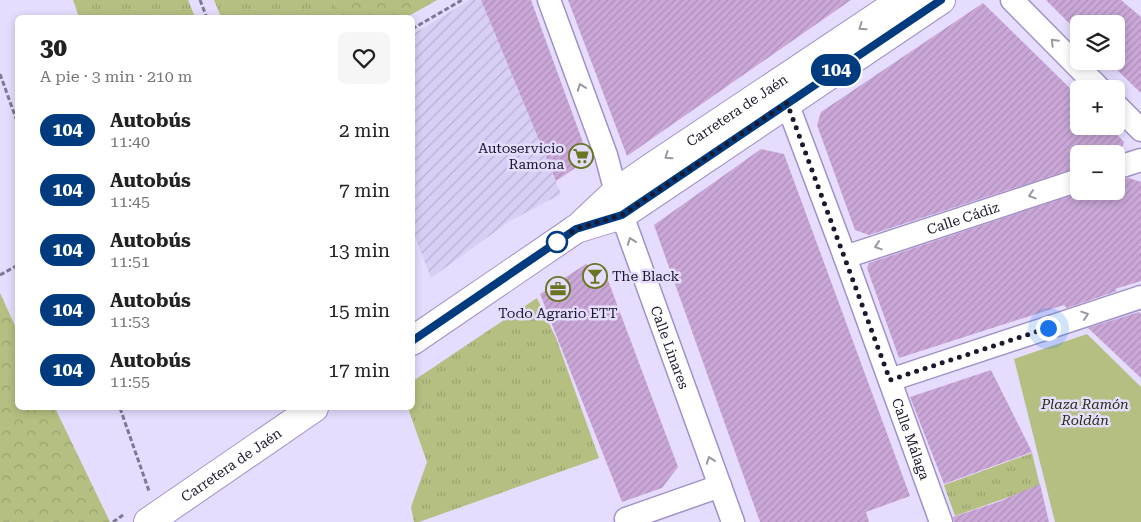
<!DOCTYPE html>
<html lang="es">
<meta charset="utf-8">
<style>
body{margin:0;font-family:"Roboto Serif",serif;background:#f6f6f6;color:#222;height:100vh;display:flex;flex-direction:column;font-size:19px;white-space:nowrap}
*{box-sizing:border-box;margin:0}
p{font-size:16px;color:#767676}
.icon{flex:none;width:28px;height:28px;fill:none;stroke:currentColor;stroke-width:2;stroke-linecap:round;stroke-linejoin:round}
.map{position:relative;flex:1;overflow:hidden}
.side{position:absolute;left:15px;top:15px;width:400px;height:395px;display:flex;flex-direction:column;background:#fff;border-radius:8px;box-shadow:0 2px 8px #0003}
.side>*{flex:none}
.badge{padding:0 10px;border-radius:16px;font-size:18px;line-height:32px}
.controls{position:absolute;left:1070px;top:15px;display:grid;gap:10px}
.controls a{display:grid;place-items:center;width:55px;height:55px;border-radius:8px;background:#fff;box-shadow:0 2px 8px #0003;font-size:25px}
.you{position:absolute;width:25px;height:25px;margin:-12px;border:4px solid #fff;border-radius:50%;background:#1a73e8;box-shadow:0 0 0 8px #1a73e833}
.map>.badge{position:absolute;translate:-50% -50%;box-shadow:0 0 0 2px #fff}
.round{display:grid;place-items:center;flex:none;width:52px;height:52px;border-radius:8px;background:#f6f6f6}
.headline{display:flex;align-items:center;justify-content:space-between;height:85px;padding:0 25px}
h1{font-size:24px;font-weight:800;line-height:38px}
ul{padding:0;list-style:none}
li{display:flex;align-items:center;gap:15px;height:60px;padding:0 25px}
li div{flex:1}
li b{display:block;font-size:19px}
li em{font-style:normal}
li .badge{min-width:55px;font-weight:700;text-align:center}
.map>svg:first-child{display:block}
.industrial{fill:url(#industrial-furrows)}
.grass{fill:url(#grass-tufts)}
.forest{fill:url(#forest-crowns)}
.park{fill:#b4bf81}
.building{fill:url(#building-hatch)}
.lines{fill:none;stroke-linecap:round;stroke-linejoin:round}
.minor-casing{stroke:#a091c6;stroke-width:25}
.primary-casing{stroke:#a091c6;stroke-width:30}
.trunk-casing{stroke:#a091c6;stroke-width:30}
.path{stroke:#807893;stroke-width:3;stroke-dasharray:5 2.5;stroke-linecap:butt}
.minor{stroke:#fff;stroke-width:22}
.primary{stroke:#fff;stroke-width:28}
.trunk{stroke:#fff;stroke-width:28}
.oneway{stroke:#9a97a0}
.line-casing{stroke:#fff;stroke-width:11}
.line{stroke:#003b80;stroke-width:8}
.walk{stroke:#1e182c;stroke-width:5;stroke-dasharray:0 9}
.stop-dot{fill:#fff;stroke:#003b80;stroke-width:2.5}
.labels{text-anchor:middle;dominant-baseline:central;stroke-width:5;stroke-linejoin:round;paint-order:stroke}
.street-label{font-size:14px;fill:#1e182c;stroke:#e5dcfe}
.poi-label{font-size:14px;fill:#1e182c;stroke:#e5dcfe;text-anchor:end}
.park-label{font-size:14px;font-style:italic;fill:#292e0e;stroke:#e5dcfe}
</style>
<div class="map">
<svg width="1141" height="522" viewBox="0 0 1141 522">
<defs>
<pattern id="industrial-furrows" width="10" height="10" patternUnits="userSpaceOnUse" patternTransform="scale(1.25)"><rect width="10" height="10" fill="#d8cff5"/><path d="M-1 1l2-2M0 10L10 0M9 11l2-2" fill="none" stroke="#b9b1d2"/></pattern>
<pattern id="grass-tufts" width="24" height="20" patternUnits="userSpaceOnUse" patternTransform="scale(1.25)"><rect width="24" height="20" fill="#b4bf81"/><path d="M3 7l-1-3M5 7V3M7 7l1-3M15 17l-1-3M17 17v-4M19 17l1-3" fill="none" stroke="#9aa370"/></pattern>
<pattern id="forest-crowns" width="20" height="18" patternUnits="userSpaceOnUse" patternTransform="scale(1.25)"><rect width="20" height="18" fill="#b4bf81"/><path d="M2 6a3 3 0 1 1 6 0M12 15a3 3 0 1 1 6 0" fill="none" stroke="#9aa370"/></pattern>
<pattern id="building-hatch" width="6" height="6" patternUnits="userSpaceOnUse" patternTransform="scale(1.25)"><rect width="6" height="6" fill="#caa7d7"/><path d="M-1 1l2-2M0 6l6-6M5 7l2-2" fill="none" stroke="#ad8fb9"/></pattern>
</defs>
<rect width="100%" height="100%" fill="#e5dcfe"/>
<path class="industrial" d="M470,0H481L561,194L510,221L431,278L413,231V34Z"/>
<path class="grass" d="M73,0H188L195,17H79Z
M214,0H334L340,17H221Z
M537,298L556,338L599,458L419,522H414L411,507L427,462L408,408H412L413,381Z
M1032,453L1040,486L955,516L944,485Z"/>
<path class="forest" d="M334,0H437L407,17L340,18Z
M0,293L17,330L18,408H55L110,522H0Z"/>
<path class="park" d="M1087,334L1141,387V522H1055L1014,359Z"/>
<path class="building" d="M481,0H531L589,159L556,181Z
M568,0H851L627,156Z
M1046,0H1121L1141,17V93L1116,69V24H1070Z
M983,3L1079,97V126H1109L1124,142L1120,153L1079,154V167L869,235L855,230L817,125L821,112Z
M761,149L784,154L910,496L866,512L869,522H760L654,225Z
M1129,178L1141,182V281L1115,289L1117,291L1067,308L1064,305L899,358L867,268L869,263L1085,191H1116V181Z
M586,264L606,275L678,467L662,488L622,502L540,294Z
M1139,312L1141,314V378L1088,328Z
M991,370L1032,452L944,484L910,397Z
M1040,484L1049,522H954L953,517L998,502Z"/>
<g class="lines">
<defs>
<g id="minor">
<path id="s1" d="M549,0L606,155L622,215L733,522"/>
<path d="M1012,0L1100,89"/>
<path id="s2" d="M787,103L845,257L941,522"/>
<path d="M1116,105L1141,130"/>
<path d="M1116,168L1141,160"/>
<path id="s3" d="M845,257L1079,180"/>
<path d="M890,380L1141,297"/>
<path d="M626,519L720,486"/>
</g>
<g id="primary">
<path id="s4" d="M581,225L616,192L652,167L902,0"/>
<path d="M576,229L622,215L941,0"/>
</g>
<g id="trunk">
<path d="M412,341L576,229"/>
<path id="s5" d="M148,522L314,408"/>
</g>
</defs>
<use href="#minor" class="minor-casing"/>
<use href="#primary" class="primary-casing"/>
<use href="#trunk" class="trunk-casing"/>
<path class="path" d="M200,0L207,18
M412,29L462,0
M0,74L18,124
M0,275L18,265
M120,408L149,491
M113,522L123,515"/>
<use href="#minor" class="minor"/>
<use href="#primary" class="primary"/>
<use href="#trunk" class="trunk"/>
</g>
<defs><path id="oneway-chevron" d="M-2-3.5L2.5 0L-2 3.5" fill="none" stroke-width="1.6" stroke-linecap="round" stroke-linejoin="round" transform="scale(1.25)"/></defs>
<g class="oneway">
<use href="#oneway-chevron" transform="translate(862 27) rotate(146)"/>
<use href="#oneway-chevron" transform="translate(1054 42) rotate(-135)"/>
<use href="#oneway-chevron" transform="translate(581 87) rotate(-110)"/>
<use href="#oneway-chevron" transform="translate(668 156) rotate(146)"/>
<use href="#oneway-chevron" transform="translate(1032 195) rotate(162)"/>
<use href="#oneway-chevron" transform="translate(631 241) rotate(-110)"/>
<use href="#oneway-chevron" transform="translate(878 246) rotate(162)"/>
<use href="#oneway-chevron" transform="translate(1085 315) rotate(-18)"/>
<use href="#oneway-chevron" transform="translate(710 460) rotate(-110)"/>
</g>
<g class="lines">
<defs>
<path id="line" d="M412,341L576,229L622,215L941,0"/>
</defs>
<use href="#line" class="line-casing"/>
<use href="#line" class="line"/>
<path class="walk" d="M557,242L576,229L622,215L787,103L890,380L1048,328"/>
</g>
<defs>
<symbol id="supermarket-ring" viewBox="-11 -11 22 22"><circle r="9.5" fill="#e5dcfe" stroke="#697520" stroke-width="1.5"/><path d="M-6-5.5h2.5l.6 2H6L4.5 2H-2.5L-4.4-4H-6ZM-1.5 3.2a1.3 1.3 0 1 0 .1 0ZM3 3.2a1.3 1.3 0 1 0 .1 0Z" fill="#697520"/></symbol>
<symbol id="bar-ring" viewBox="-11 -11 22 22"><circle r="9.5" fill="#e5dcfe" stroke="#697520" stroke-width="1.5"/><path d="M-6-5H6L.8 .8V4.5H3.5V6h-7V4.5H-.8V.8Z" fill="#697520"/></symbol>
<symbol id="office-ring" viewBox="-11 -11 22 22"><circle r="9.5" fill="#e5dcfe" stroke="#697520" stroke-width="1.5"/><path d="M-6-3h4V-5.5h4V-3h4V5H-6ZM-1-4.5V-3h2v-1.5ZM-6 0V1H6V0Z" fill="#697520"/></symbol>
</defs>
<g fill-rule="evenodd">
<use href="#supermarket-ring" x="567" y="142" width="28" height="28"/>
<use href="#bar-ring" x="581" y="262" width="28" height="28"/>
<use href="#office-ring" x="544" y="275" width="28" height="28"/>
</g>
<circle class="stop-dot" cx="557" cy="242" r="10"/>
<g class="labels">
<g class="street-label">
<text stroke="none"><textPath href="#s4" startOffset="194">Carretera de Jaén</textPath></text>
<text stroke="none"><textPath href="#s3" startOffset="124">Calle Cádiz</textPath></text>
<text stroke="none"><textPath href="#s1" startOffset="368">Calle Linares</textPath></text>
<text stroke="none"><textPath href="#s2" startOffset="358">Calle Málaga</textPath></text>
<text stroke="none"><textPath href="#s5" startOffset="101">Carretera de Jaén</textPath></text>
</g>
<g class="poi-label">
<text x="564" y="148">Autoservicio<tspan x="564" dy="16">Ramona</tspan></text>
<text x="612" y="276" text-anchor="start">The Black</text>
<text x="558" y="313" text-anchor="middle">Todo Agrario ETT</text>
</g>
<g class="park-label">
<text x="1085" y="404">Plaza Ramón<tspan x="1085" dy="16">Roldán</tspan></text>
</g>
</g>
</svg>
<div class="controls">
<a><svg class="icon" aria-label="layers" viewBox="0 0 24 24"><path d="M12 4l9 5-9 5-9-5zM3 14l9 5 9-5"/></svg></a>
<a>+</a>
<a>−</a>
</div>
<div class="you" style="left:1048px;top:328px"></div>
<b class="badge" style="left:836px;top:70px;background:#003b80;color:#fff">104</b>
<section class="side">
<div class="headline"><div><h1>30</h1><p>A pie · 3 min · 210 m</p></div><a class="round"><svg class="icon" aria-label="heart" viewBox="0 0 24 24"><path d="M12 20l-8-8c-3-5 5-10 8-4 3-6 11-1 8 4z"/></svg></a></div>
<ul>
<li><span class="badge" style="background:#003b80;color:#fff">104</span><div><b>Autobús</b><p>11:40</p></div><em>2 min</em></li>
<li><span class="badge" style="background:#003b80;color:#fff">104</span><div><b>Autobús</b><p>11:45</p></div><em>7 min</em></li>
<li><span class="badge" style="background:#003b80;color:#fff">104</span><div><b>Autobús</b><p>11:51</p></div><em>13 min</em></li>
<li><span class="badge" style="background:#003b80;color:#fff">104</span><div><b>Autobús</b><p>11:53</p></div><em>15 min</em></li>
<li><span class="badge" style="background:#003b80;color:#fff">104</span><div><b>Autobús</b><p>11:55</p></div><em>17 min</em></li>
</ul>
</section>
</div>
